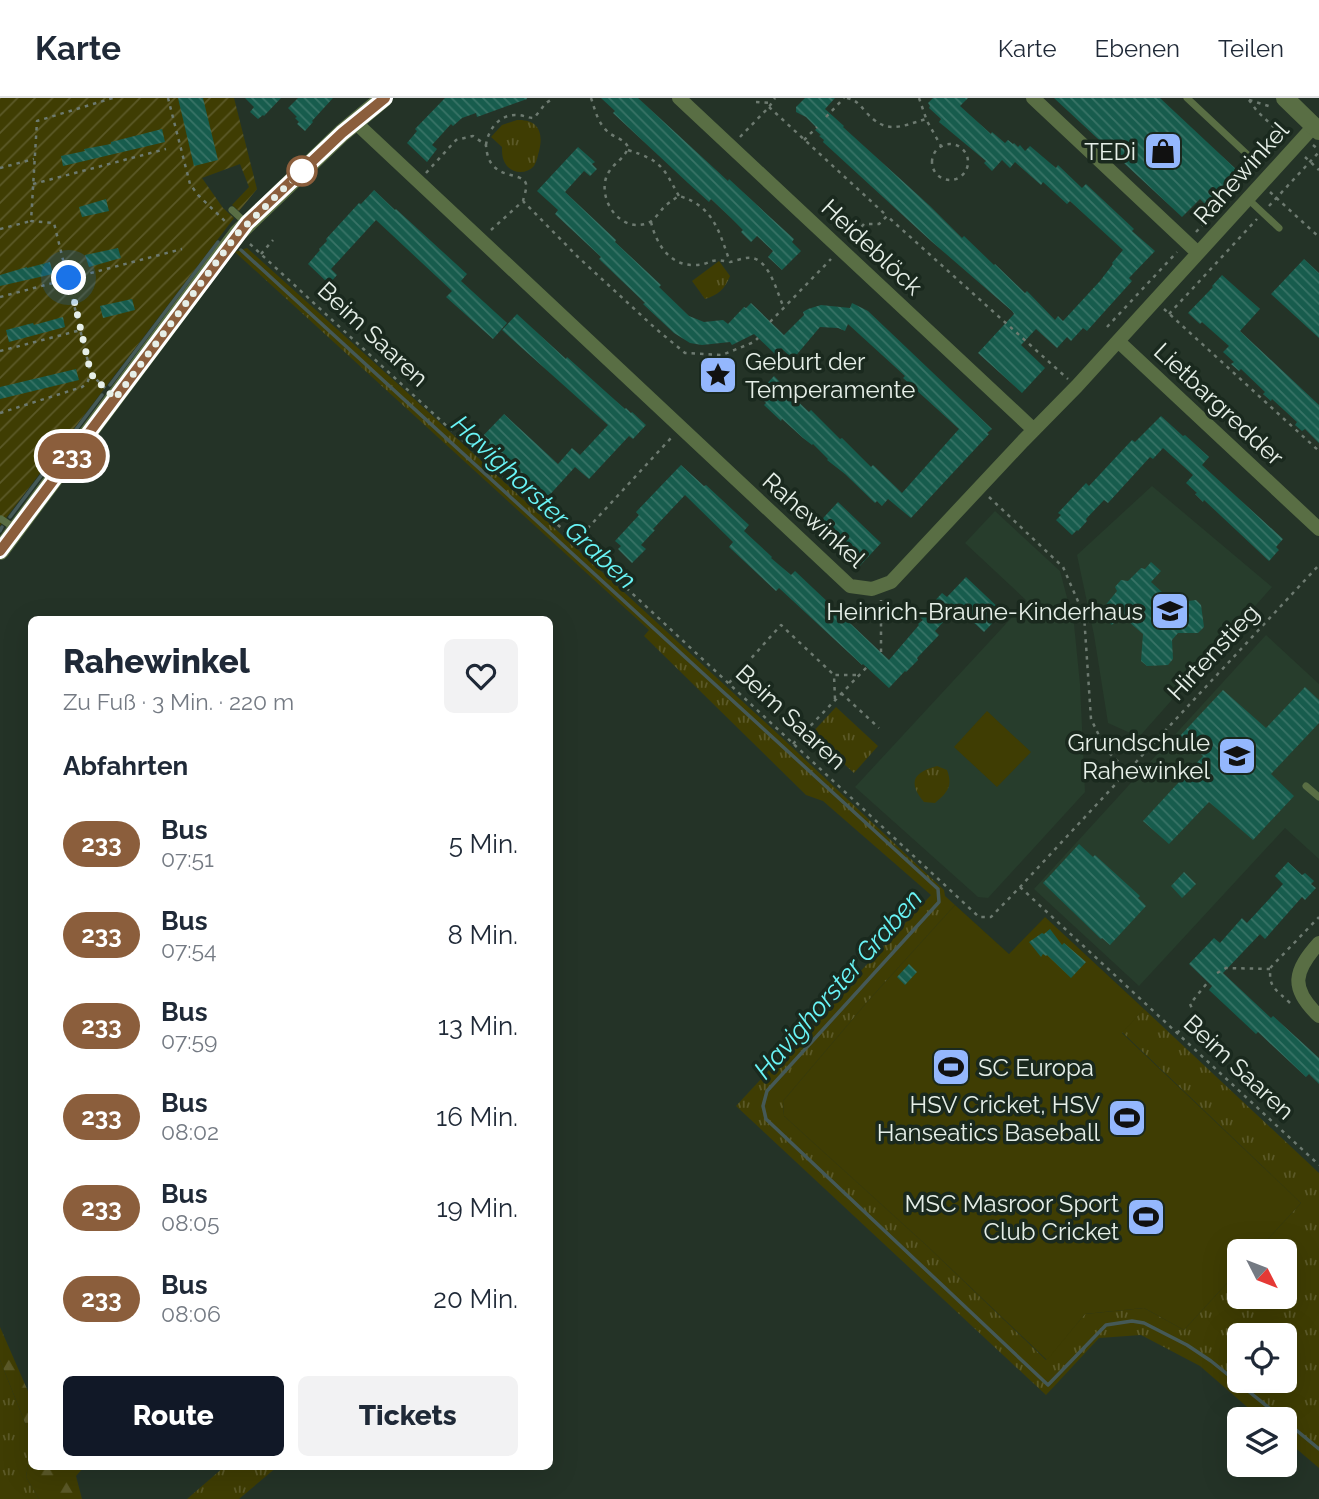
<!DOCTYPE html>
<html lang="de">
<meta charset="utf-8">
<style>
body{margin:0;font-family:Raleway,sans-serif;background:#f2f2f3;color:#1f2937;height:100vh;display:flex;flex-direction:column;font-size:26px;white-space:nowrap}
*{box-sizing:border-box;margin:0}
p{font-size:23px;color:#747a83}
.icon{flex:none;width:38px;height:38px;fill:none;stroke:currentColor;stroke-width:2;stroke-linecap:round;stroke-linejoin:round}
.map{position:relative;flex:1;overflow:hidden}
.panel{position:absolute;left:28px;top:518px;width:525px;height:854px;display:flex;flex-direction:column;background:#fff;border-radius:10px;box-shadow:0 7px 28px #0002}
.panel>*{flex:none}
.badge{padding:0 14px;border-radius:23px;font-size:24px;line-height:46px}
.needle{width:46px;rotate:132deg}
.tools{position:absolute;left:1227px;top:1141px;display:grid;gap:14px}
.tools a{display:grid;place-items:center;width:70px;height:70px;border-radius:10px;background:#fff;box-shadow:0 7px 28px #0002;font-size:35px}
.you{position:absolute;width:35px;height:35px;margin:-18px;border:5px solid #fff;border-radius:50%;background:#1a73e8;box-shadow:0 0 0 10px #1a73e833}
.map>.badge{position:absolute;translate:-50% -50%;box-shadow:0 0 0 4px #fff}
h2{padding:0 35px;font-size:26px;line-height:63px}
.round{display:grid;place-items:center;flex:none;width:74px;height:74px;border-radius:10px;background:#f2f2f3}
.headline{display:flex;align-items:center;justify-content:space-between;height:119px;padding:0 35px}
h1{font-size:33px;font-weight:800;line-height:52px}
.primary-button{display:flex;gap:14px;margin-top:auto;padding:14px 35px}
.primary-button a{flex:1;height:80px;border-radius:10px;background:#111827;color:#fff;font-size:28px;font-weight:800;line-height:80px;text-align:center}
.primary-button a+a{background:#f2f2f3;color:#1f2937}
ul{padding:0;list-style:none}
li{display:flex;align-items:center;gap:21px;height:91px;padding:0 35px}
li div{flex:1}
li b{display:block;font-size:26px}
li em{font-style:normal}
li .badge{min-width:77px;font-weight:700;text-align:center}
header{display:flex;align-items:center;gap:42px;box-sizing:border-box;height:98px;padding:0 35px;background:#fff;border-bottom:2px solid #e0e1e3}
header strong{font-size:33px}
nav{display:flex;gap:38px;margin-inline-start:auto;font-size:24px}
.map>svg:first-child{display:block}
.built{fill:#273d2c}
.grass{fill:url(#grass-tufts);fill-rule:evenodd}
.forest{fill:url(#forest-firs)}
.garden{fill:url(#garden-furrows)}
.pitch{fill:#3f3d03}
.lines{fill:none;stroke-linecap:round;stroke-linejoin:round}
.stream{stroke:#455957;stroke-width:3.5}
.building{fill:url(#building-back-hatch)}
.path{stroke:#6d7a70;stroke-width:2.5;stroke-dasharray:3.5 5;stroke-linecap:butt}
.service{stroke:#596e44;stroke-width:7}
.minor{stroke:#596e44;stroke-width:14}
.tertiary{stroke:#596e44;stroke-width:18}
.line-casing{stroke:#fff;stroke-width:16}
.line{stroke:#8b5e3c;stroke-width:10}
.walk{stroke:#e6efe8;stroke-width:7;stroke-dasharray:0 12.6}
.stop-dot{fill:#fff;stroke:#8b5e3c;stroke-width:3.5}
.labels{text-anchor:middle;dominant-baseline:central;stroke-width:7;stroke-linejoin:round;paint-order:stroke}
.poi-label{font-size:24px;fill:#e6efe8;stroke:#1a291e;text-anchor:end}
.street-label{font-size:24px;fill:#e6efe8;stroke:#1a291e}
.water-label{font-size:26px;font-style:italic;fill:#69f4f6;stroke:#1a291e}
</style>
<header>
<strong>Karte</strong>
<nav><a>Karte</a><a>Ebenen</a><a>Teilen</a></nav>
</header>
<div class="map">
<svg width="1319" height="1401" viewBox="0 0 1319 1401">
<defs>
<pattern id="grass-tufts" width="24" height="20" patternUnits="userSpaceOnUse" patternTransform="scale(1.75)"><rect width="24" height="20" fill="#3f3d03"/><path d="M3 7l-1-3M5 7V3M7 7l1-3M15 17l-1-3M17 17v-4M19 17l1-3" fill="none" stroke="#5b5928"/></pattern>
<pattern id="forest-firs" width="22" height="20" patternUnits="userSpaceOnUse" patternTransform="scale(1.75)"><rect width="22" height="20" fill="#3f3d03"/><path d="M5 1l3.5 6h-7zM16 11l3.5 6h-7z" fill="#5b5928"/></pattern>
<pattern id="garden-furrows" width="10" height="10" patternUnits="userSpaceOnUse" patternTransform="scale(1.75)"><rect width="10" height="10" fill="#3f3d03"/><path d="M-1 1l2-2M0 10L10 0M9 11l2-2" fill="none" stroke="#5b5928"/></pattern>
<pattern id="building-back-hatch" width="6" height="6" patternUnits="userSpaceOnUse" patternTransform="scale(1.75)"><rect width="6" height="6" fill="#175c4d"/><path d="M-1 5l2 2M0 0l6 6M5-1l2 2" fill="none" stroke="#397467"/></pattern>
</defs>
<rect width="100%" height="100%" fill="#243327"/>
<path class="built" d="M1152,388L1272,489L1139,639L1108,625L1094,537L1077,457Z
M995,413L1060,473L1074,526L1080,586L1085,694L988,800L978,799L855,689L1027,503L965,445Z
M1266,537L1319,586V761L1285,730L1139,888L1034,791Z"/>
<path class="grass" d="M517,22C541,21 544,38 538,57C537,62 536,64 534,68C526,77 511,76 505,65C502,60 502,54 502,49L491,39L502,27Z
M247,150L399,287L779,637L944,792L945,798L955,807L868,903L783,1003L784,1018L925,1146L1046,1262L1085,1216L1144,1210L1184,1232L1239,1172V1199H1284V1153H1257L1301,1105L1122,934L1144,911L1319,1075V1370L1285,1341L1284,1321H1261L1200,1268L1141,1237L1099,1240L1046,1297L736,1008L931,797L823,703L806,697L644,538L649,532L235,154ZM1239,1237H1284V1283H1239Z
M719,163L730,178C725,191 718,197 705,201L692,183Z
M836,609L878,648L854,675L811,636Z
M937,668L947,672C953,688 948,694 935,705L924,704C907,684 914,674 937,668Z
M0,1262L31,1340V1350L26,1379L39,1401H0Z
M224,1369V1368L277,1369L239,1401H187Z"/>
<path class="forest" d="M0,1229L31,1300V1340L0,1262Z
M31,1350L32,1368L84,1369L76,1378L82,1401H39L26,1379Z"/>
<path class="garden" d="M0,0H234L257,91L239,113L232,107L249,89L240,66L202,80L223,110L234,120L0,428Z"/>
<path class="pitch" d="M987,613L1031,654L997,689L954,649Z
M955,807L1009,856L1045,819L1144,911L1122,935L1301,1105L1257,1153H1239V1172L1184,1232L1144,1210L1085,1216L1047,1262L925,1146L784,1018L783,1003L868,903Z"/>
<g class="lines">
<path class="stream" d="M241,152L938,791L939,804L767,993L763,1008L766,1021L1048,1287L1106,1227L1132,1223L1144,1225L1187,1247L1211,1263L1283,1321
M110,287L218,144
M10,419L102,297
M0,433L2,429
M1284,1322L1319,1351"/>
</g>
<path class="building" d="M178,0H203L218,62L194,68Z
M245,0H281L264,18L263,17L258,21L250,14L254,9Z
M298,0H333L312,23L313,24L305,33L297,26L299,24L295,20L297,19L288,10Z
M445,0H527V1L477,19L476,15L462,20L453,28L451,26L432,47L437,51L427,64L407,45L417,33L415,31Z
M601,0H638L728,83L729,81L771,120L794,141L792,144L801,153L782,172L768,159L773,153L757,138L751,144L741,134L743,132L731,120L711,101L709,104L688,85L613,15L615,13Z
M805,0H835L825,11L844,28L843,29L930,108L962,140L964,138L994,167L995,166L1025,195L1027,193L1055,222L1058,218L1063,223L1100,183L1113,166L1112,165L1123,152L1070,103L1067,106L1043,84L1041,87L1015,64L1010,70L1002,62L992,73L984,65L986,63L939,24L941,21L929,10L930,8L928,5L933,0H968L960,8L991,36L992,34L1005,45L1008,42L1013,46L1014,45L1018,49L1020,47L1025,53L1030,48L1056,70L1058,67L1082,90L1086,86L1134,131L1132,133L1155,153L1129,180L1132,183L1087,233L1083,230L1071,243L1067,239L1057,250L1036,231L1021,247L1045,270L1022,295L978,255L1014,216L1012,213L931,143L823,44L824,42L819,38L821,37L815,32L817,30L806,19L796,14V9Z
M1054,0H1160L1238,73L1206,107L1200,101L1182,119Z
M162,31L165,44L63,68L61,58L85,53L84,51L111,46V44Z
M578,49L595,64L592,66L597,71L590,78L584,73L565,94L616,142L615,144L661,187L659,189L689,218L704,224L723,222L728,226L744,209L746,210L751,205L784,237L804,217L803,214L808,211L821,207L850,210L852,205L868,213L992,331L987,335L989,336L911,420L888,401L882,408L877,403L875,405L845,376L827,362L828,361L813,346L812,347L803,340L782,321L781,323L764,307L766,305L762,301L765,298L760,293L774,278L789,293L788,294L809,314L811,312L840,341L842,340L871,369L873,367L902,395L959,331L903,280L905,278L848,226L845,233L838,230L820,229L793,261L781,250L775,256L754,236L732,247L730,244L702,247L690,245L674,235L643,206L645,205L599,161L601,159L555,116L558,112L537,93Z
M374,92L395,112L396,111L467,176L461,183L507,225L493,241L446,199L452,193L376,122L331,171L337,177L329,186L308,166L320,152L319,151L327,143L326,141L359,105L361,106Z
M106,101L109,113L82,119L79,109Z
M118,150L121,160L89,169L85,157Z
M1304,161L1319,175V240L1271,196Z
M50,164L53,176L0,188V177L27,169V170Z
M1222,177L1260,211L1240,233L1319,307V345L1305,331L1302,333L1295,327L1297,324L1272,301L1271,303L1263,296L1265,294L1241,271L1239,273L1231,266L1234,264L1223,254L1229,248L1202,224L1200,226L1188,215L1213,189L1212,188Z
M132,201L135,212L103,220L100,208Z
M517,216L566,261L567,259L625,311L626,310L631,315L632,314L646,327L633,341L629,338L589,381L575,369L544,403L479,342L504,316L558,366L572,350L580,357L608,327L502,232Z
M63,219L65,229L9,244L6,232L33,225L34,227Z
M76,271L79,282L0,301V289Z
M1161,318L1183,338L1185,337L1209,359L1202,367L1283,441L1276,449L1279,452L1277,454L1269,463L1204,402L1203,404L1195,396L1197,395L1186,385L1193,377L1163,350L1153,361L1150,359L1108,405L1104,402L1086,421L1087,423L1078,433L1077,432L1072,437L1056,422L1061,417L1058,415L1086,385L1089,388L1132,342L1135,344Z
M681,367L704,388L706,387L749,427L744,433L772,459L771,460L791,477L795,473L889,562L919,527L918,526L923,522L920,519L942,495L947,499L966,479L1003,514L984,534L957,509L935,533L939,537L917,560L918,562L906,574L905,573L889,590L863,566L862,567L779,490L776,493L729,449L733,444L685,397L653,431L655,432L641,447L646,451L632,465L618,451L621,448L615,443L639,417L636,414Z
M838,404L881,445L857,471L813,431Z
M1151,464L1161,473L1151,484L1174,505L1196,502L1201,507L1204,529L1198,535H1178L1172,542L1173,561L1168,567L1147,568L1141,563L1143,536L1121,517L1112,527L1102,519L1104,514V509L1117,493L1115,489L1121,482L1128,483L1141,470L1145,471Z
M1305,589L1319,602V625L1271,676L1294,698L1253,742L1209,704L1169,746L1143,723L1203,658L1180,638L1223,592L1266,630Z
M1079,746L1093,759L1095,757L1140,798L1138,800L1146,808L1110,847L1102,840L1101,841L1043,785Z
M1288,764L1302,777L1305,775L1314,783L1311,786L1316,790L1305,802L1302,799L1265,841L1260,836L1223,875L1271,920L1273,918L1319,960V986L1309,976L1306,979L1258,934L1256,936L1209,892L1212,888L1189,866L1214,840L1220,845L1242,820L1247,825L1283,786L1275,778Z
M1184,774L1196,786L1182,800L1171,788Z
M1050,831L1062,847L1064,845L1086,864L1071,880L1047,857L1046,858L1043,856L1041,859L1029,844L1042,835L1044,836Z
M909,866L917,874L905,887L897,879Z"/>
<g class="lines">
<path class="path" d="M168,0L190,86L198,97L227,125
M591,0C595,11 597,23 606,32C613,40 624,40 628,49C625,62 611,65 606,80C599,102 619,133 645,126C654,124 659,114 665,108C670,104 674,101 679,98C714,108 719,134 730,164C736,163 744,159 752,160C770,163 777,195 784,210
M847,0C856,2 859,6 865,13C886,37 899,29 926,21
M919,0L927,23L941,48
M1249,2L1257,13L1285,40
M1249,2L1272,9
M756,4L771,5
M769,9L887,118
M826,19L844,0
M740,39L769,9L775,0
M804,42L817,29
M932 64a18 18 0 1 1 36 0a18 18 0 1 1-36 0Z
M486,47C488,31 500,16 517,17C523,17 528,20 534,20L546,5L554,0
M1313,47L1319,52
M628,52C662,63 662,68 679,98
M1305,59L1319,72
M0,70L34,61
M426,75L456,42L473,38L486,47C488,85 523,72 526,86C527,91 524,98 523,103
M1237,75L1246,83
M33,86L166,51
M1270,94L1319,139
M1269,108L1319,54
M651,124C656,145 669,168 695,167C710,167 710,159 728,164
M0,131L31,123
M491,132L523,103L578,159L655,230L685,255L722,257L754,244L758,240
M1196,134L1235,93
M850,141L864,126H879L887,118L1068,281
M250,146L450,331L576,443L979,819H991L1020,789L1319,467
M261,156L273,142
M0,199L182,151
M1164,211L1319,353
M1169,216L1257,121
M770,224L831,161
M1107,229L1177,154
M0,253L81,232
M105,290L91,276L54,125L31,123L37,23L113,0
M0,315L82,289L87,285L91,276
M989,399L1063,469L1084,517L1091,621L1106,652L1127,672
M576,443L671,340
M881,554V502
M729,585L781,527L834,577
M841,595L879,630
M835,601L834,577H856
M793,646L867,569
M1020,789L1319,1067
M1217,875L1226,870L1270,871
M1290,905C1277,892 1267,889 1271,869L1319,819
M1177,935L1195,917L1190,906L1208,884"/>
<path class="service" d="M1187,0L1251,60
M1248,101L1279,130
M232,112L246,125
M1,421L16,431
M1306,688L1319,699"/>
<path class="minor" d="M679,0L1034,332
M1033,0L1198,155
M355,24L850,488L872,491L891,484L1023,343L1077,288L1314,28
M1118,243L1319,431
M1319,845C1294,873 1289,890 1319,918"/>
<path class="tertiary" d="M1285,0L1319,33
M0,453L238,135L342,35L384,0"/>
</g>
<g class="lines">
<defs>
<path id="line" d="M0,453L247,125L342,35L385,0"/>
</defs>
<use href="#line" class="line-casing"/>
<use href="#line" class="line"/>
<path class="walk" d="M69,180L91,276L115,301L238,135L303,72L302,73"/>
</g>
<defs>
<symbol id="shop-square" viewBox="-11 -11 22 22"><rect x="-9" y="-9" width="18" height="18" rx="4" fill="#94b7fd" stroke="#1a291e"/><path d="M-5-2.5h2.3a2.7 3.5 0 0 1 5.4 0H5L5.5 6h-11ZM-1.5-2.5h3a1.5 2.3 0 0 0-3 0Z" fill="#111"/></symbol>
<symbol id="sight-square" viewBox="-11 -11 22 22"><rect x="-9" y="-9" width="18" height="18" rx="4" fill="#94b7fd" stroke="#1a291e"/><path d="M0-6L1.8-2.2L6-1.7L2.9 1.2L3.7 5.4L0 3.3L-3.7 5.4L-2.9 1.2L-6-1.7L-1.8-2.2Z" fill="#111"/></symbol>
<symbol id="school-square" viewBox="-11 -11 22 22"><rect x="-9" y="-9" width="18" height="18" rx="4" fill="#94b7fd" stroke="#1a291e"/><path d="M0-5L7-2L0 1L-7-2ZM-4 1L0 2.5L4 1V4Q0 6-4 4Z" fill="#111"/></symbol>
<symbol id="stadium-square" viewBox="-11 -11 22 22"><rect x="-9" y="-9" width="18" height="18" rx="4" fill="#94b7fd" stroke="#1a291e"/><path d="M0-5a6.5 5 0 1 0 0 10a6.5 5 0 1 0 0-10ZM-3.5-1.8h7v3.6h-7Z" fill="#111"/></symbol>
</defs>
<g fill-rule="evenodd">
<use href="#shop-square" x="1141" y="31" width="44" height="44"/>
<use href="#sight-square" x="696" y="255" width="44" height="44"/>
<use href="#school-square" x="1148" y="491" width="44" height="44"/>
<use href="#school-square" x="1215" y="636" width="44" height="44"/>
<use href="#stadium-square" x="929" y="947" width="44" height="44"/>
<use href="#stadium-square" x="1105" y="998" width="44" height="44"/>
<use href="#stadium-square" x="1124" y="1097" width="44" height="44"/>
</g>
<circle class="stop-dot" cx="302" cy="73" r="14"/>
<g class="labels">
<g class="poi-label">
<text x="1136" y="53">TEDi</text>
<text x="745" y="263" text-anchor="start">Geburt der<tspan x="745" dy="28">Temperamente</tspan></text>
<text x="1143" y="513">Heinrich-Braune-Kinderhaus</text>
<text x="1210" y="644">Grundschule<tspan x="1210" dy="28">Rahewinkel</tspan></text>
<text x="978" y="969" text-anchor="start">SC Europa</text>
<text x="1100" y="1006">HSV Cricket, HSV<tspan x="1100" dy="28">Hanseatics Baseball</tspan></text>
<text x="1119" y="1105">MSC Masroor Sport<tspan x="1119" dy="28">Club Cricket</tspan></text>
</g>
<g class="street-label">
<text transform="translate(1241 75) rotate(-48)">Rahewinkel</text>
<text transform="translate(872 149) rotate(43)">Heideblöck</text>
<text transform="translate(373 236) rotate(43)">Beim Saaren</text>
<text transform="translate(1219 306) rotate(43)">Lietbargredder</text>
<text transform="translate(814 422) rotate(42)">Rahewinkel</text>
<text transform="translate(1213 554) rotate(-47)">Hirtenstieg</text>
<text transform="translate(791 619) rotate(43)">Beim Saaren</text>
<text transform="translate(1239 969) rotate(43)">Beim Saaren</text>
</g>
<g class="water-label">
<text transform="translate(544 404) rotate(43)">Havighorster Graben</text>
<text transform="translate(838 886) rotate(-49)">Havighorster Graben</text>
</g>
</g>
</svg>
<div class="tools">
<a><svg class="needle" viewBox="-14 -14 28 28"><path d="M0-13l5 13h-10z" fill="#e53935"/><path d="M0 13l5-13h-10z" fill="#747a83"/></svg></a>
<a><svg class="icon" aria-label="locate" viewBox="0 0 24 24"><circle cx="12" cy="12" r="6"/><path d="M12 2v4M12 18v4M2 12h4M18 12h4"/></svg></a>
<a><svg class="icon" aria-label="layers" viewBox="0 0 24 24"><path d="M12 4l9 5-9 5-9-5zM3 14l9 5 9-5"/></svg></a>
</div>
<div class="you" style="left:69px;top:180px"></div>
<b class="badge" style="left:72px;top:358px;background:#8b5e3c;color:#fff">233</b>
<section class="panel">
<div class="headline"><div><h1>Rahewinkel</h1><p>Zu Fuß · 3 Min. · 220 m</p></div><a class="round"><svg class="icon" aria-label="heart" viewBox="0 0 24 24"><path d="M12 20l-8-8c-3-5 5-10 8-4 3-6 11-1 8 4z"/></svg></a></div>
<h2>Abfahrten</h2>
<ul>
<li><span class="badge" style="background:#8b5e3c;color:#fff">233</span><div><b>Bus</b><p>07:51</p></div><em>5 Min.</em></li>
<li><span class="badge" style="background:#8b5e3c;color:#fff">233</span><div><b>Bus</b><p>07:54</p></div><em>8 Min.</em></li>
<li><span class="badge" style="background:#8b5e3c;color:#fff">233</span><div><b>Bus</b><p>07:59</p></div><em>13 Min.</em></li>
<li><span class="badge" style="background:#8b5e3c;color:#fff">233</span><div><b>Bus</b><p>08:02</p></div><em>16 Min.</em></li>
<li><span class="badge" style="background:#8b5e3c;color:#fff">233</span><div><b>Bus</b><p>08:05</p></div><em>19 Min.</em></li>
<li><span class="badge" style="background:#8b5e3c;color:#fff">233</span><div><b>Bus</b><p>08:06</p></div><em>20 Min.</em></li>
</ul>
<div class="primary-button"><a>Route</a><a>Tickets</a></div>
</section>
</div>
